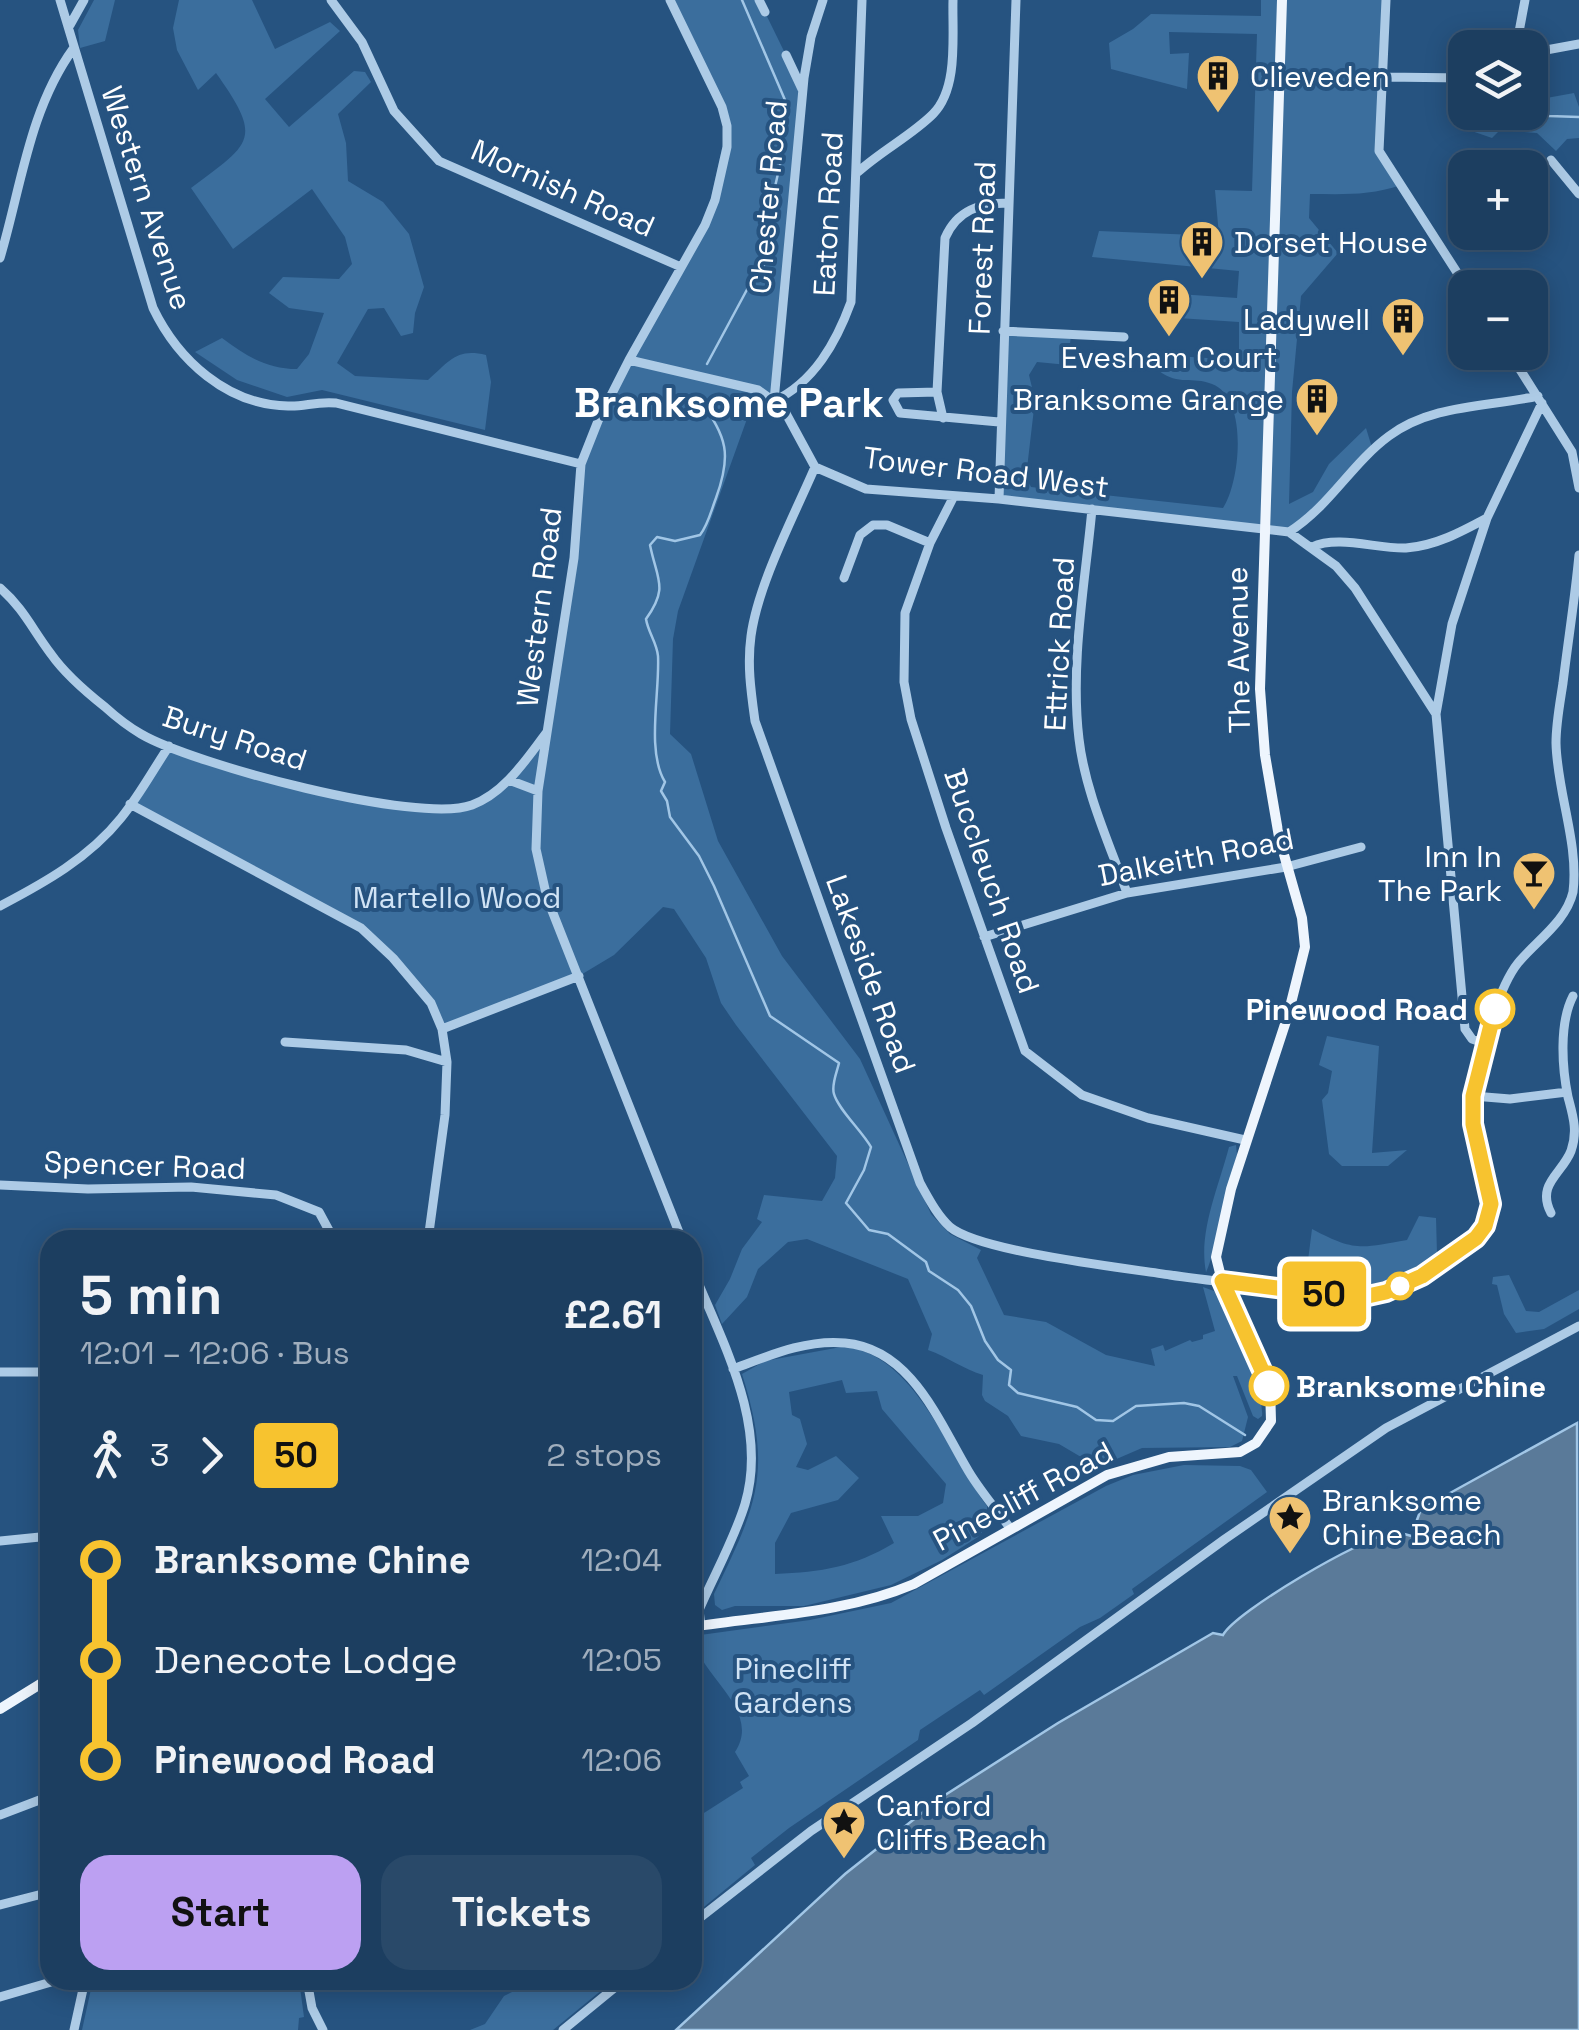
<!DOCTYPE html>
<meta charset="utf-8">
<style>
body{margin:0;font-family:"Space Grotesk",sans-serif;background:#294969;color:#f1f3f6;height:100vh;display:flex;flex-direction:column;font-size:38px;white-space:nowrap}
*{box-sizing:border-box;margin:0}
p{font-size:32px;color:#a0aebd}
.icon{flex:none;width:55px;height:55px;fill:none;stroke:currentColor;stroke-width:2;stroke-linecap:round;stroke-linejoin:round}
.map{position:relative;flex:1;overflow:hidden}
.drawer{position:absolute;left:40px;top:1230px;width:662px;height:760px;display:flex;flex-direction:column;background:#1c3e60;border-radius:30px;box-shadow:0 5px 25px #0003,0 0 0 2px #3a5775}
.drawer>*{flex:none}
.badge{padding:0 20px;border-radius:8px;font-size:35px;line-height:65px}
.controls{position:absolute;left:1448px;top:30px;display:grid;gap:20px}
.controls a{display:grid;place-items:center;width:100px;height:100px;border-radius:20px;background:#1c3e60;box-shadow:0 5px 25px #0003,0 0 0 2px #3a5775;font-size:50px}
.map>.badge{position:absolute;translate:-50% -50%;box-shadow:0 0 0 5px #fff}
.legs{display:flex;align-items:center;gap:15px;height:110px;padding:0 40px;font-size:32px}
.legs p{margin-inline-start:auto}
.headline{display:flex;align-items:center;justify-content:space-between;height:170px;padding:0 40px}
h1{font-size:55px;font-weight:700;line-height:75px}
.action{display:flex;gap:20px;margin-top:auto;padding:20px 40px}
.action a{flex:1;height:115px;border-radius:30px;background:#bca0f2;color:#111;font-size:40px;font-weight:700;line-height:115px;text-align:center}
.action a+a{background:#294969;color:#f1f3f6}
ul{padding:0 40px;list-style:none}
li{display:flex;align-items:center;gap:35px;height:100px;font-size:38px}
li i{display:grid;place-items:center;width:15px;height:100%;margin:0 12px;background:currentColor}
li i::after{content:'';width:25px;height:25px;margin:-12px;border:8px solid;border-radius:50%;background:#1c3e60}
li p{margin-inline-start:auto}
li:first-child i{background:linear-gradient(#0000 50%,currentColor 0)}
li:last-child i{background:linear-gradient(currentColor 50%,#0000 0)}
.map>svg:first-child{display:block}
.green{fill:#3b6e9d;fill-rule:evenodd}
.water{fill:#5a7a99;stroke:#a1c6e6;stroke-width:2.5}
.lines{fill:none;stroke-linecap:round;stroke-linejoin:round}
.stream{stroke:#a1c6e6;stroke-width:2.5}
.minor{stroke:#adcbe6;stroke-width:9}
.major{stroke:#eef5fd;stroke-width:10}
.line-1-casing{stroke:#fff;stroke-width:22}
.line-1{stroke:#f7c32f;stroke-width:15}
.stop-1-dot{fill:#fff;stroke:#f7c32f;stroke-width:5}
.labels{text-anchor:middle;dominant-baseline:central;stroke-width:8;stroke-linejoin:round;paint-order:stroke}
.poi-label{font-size:30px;fill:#fff;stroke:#265380;text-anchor:start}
.street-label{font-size:30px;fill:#fff;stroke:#265380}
.park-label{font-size:30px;fill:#d0e3f5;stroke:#265380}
.stop-label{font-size:30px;font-weight:bold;fill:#fff;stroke:#265380;text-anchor:end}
.district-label{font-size:40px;font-weight:bold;fill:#fff;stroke:#265380}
</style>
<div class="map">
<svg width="1579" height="2030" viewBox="0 0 1579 2030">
<rect width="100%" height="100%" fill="#265380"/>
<path class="green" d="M94,0H115L105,41L80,48L78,30Z
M179,0H252L275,49L330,22L340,31L265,99L289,127L354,71L365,72L371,82L338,114L346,143L348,181L383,202L409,234L424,287L415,313L413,333L401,336L384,308L368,309L337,363L355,376L428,380C450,361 456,348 486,355L491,382L485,430L322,390L287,397L237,380L195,352L222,338C246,356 267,369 297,369L309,354L324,313L289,308L269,293L283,277L339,279L352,264L345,237L312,189L233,249L191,188C251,143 264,140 216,73L198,90L177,50L173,28Z
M670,0H759L803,90L774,401L757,391L678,611L673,639L670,734L691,754L718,841L782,956L860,1059L931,1214L950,1234L981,1250L977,1258L1004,1315L1046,1322L1106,1355L1155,1366L1151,1349L1163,1345L1165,1351L1190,1340L1192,1342L1203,1339V1335L1215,1331L1203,1287L1214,1291C1230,1310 1265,1391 1262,1416L1258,1419L1253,1416L1237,1376H1233L1248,1417L1242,1441L1230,1447L1142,1448L1098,1467L1059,1444L1021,1436L1008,1416L985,1401L982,1395L983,1375C963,1369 948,1357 928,1350L932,1334L908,1279L807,1239L788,1242L758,1269L747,1297L722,1324L715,1305L730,1279L742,1249L762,1222L757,1219L764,1195L822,1201L835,1178L837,1156L736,1025L721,1003L706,958L674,909L663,907L614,955L579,976L442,1029L431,1003L361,928L130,804L169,746L226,766L392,807L472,806L509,780L549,730L574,558L579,479L598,421L705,225L727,126Z
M1261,0H1386L1379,151L1401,185C1369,196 1343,194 1310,194L1309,218L1338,253L1301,296L1292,392L1289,504L1313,492L1329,464L1366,428L1373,451L1289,532L999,499L1003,331L1071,334L1068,365L1037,362L1029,375L1035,400L1026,477L1031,487L1223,508C1240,483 1249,398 1212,384C1192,376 1179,386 1159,371V355L1239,360V322L1163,317L1164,293L1237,298L1239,271L1092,257L1099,231L1219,236L1215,190L1252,191L1257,34L1169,32L1170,54L1189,53L1187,89L1111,69L1109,43L1133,29L1151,14L1261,16Z
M1574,93L1579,107V138L1567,139L1556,151L1537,133L1500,130L1492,138L1460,127L1454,118L1465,112H1530V101Z
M1327,1036L1379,1046L1372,1153L1407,1150L1388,1166H1342L1329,1154L1322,1100L1328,1093L1332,1071L1319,1065Z
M1236,1145L1237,1155C1231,1175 1212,1265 1206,1272C1198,1232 1219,1186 1229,1147Z
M1419,1216L1436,1218L1437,1254C1387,1287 1363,1290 1305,1284L1312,1229C1355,1252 1361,1248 1407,1240Z
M1509,1275L1526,1311L1539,1312L1579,1290V1309L1544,1329L1516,1333L1504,1314L1497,1285L1492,1284L1493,1277Z
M841,1347C913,1349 950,1457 987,1506V1526L978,1537L942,1560L891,1585L804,1606H735L722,1610L715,1605L714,1594C757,1505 773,1472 742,1374L765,1361ZM842,1380L846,1393L877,1391L882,1409L946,1484L943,1503L918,1516H881L894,1543C854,1567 822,1572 775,1574V1543L791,1513L838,1500L859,1478L836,1456L808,1470L796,1467L807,1444L800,1419L792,1415L789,1392Z
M1184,1465L1240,1466L1251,1470L1267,1492L1132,1589L1134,1594L1100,1618L1080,1627L984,1695L980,1690L920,1730L918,1740L789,1828L751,1858L755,1865L693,1916V1820L743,1788L740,1782L749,1776L735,1752C763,1709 698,1676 693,1636L810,1620L891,1603L1106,1486L1133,1475Z
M93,1980H299L304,2017L299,2018L298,2030H82Z
M536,1980H614L553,2030H470L485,2024L504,1996Z"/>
<path class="water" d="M1577,1423L1579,2030H676L845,1874L942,1797L1058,1723L1213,1633L1223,1635C1236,1611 1363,1537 1392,1533C1400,1532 1407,1535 1415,1537L1419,1533L1417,1520L1421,1509Z"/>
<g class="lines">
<path class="stream" d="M1530,110L1549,116L1579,117
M1528,112L1532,116L1538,114
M1492,118L1506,112
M707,364L750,284L767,261V222L782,156L785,100L742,0
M700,400C727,438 732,454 716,498C711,511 708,525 700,535L675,541L657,537L650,545C657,580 669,587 646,619C648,632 657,643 658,656C660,692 646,751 665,782L661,791L667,801L670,817L699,856L714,886L770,1016L839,1063C837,1072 831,1085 834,1094C838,1109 862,1131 871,1147L864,1170L846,1203L869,1230L888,1234L926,1262L929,1271L958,1290L971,1306L985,1341L998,1360L1011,1370L1009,1385L1018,1393L1077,1407L1096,1420L1113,1421L1136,1406L1184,1403L1199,1406L1245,1435"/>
<path class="minor" d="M60,0L153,308C178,360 227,405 288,406C304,407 316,401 336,403L581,464
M331,0L362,42L394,111L439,161L681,267
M670,0L722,107L727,126V147L715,200L705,225L629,360L598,421L581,464L574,558L538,791L536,849L547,898L682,1240
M759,0L765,12
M1386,0L1379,151L1467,288
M70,25L84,0
M1516,48L1525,0
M1530,53L1579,44
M786,55L802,89
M1384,77L1465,78
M1551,160L1579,194
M858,172C881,151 912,135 933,114C959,88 952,34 953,0
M0,258C21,188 29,110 73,49
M1003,331L1124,337
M1509,352L1572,452L1579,488
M629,360L758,390L783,408L815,467L866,489L999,499L1289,532L1336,566L1355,588L1436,714L1465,1029L1472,1039L1487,1044
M937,392L943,418
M774,401C814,382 836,343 851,302L862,0
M774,401L804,78L811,37L823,0
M999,422L900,413L893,400L898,393L937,392L945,238C957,210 980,203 1008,203
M815,467C794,516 758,584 751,636C747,665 751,692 755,721L920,1183C929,1199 937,1215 950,1227C980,1252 1126,1268 1170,1275C1203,1280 1235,1283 1268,1287C1299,1292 1334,1299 1366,1296C1400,1292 1453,1261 1477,1236C1508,1203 1468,1143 1473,1098C1477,1064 1497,989 1518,963C1536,941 1566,922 1573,892C1579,843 1557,792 1556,743C1556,723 1560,703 1563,683C1568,641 1575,598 1579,555
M954,496L930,543L905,613L904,682L911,719L946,828L1025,1051L1082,1095L1148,1118L1245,1140
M999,499L1016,0
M1092,509C1085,584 1070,664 1079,739C1085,791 1109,843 1127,893
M1289,532C1330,506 1351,464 1389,436C1432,404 1488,407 1538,396
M1312,547C1338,535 1377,549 1406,548C1435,546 1461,532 1487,518
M844,578L860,535L873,525H887L930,543
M0,588C24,609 32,629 51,654C65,674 86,692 105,707C116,717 129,727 141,734C192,764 419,825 472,805C505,793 527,758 547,732
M1436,714L1452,624L1487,518L1542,403
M509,780L538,791
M130,804L361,928L393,958L431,1003L442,1029L447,1062L445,1115L428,1240
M0,906C44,883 89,858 121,818C139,796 153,770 169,746
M984,937L1127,893L1286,867L1361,847
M442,1029L579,976
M285,1042L406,1050L447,1062
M1473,1096L1510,1099L1567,1092
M0,1185L88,1189L191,1187L276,1195L319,1212L332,1236
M1551,1213C1536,1184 1562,1174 1571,1151C1578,1131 1573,1116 1568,1097C1562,1068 1559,1023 1573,996
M282,1240L296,1235L367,1240
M692,1268C721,1340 769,1424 745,1504C734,1540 714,1575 699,1610L701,1626
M733,1369C768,1356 807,1339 845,1343C912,1349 939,1422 969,1472C981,1492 996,1509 1010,1528
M0,1372H50
M0,1541L50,1536
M0,1815L50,1796
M0,1905L50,1892
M692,1924L811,1831L972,1723L1225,1539L1386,1428L1579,1326
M307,1980L312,2008L323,2030
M0,1997L58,1980
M74,2030L85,1980
M563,2030L624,1980"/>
<path class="major" d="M692,1627C768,1615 843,1614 914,1584L1107,1475L1169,1457L1240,1452L1256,1443L1271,1421L1270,1386L1222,1281L1216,1257L1231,1189L1288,1015L1305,947L1302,918L1279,837L1265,755L1260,689L1282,0
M0,1709L50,1678"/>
</g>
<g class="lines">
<defs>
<path id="line-1" d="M1269,1386L1222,1281L1339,1296H1368L1386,1292L1422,1276L1476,1238L1485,1226L1491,1204L1473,1124V1096L1495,1009"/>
</defs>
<use href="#line-1" class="line-1-casing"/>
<use href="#line-1" class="line-1"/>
</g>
<defs>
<symbol id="building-pin" viewBox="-11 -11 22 30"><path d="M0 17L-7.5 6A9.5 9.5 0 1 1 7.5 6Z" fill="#efc272" stroke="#265380"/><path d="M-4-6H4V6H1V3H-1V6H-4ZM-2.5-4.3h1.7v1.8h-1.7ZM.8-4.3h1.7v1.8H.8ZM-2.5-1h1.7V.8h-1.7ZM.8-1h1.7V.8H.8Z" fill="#111"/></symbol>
<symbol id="bar-pin" viewBox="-11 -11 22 30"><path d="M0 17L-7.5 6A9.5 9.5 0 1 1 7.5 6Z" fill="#efc272" stroke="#265380"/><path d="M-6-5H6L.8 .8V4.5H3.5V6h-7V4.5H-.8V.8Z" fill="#111"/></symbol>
<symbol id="sight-pin" viewBox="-11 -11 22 30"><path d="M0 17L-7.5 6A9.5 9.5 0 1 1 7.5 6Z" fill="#efc272" stroke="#265380"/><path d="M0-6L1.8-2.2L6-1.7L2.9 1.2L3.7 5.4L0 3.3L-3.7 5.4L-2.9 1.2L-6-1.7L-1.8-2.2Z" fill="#111"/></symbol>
</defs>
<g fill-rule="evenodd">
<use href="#building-pin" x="1193" y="51" width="50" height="68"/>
<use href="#building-pin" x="1177" y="217" width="50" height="68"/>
<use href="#building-pin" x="1144" y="275" width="50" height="68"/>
<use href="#building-pin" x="1378" y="294" width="50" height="68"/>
<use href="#building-pin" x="1292" y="374" width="50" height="68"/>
<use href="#bar-pin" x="1509" y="848" width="50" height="68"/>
<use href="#sight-pin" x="1265" y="1492" width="50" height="68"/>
<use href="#sight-pin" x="819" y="1797" width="50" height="68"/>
</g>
<g class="stop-1-dot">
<circle cx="1495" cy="1009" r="18"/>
<circle cx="1400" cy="1286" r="12"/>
<circle cx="1269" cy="1386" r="18"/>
</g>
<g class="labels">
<g class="poi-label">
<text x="1250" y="76">Clieveden</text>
<text x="1234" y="242">Dorset House</text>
<text x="1370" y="319" text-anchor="end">Ladywell</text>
<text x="1169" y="357" text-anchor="middle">Evesham Court</text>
<text x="1284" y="399" text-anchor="end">Branksome Grange</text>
<text x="1502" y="856" text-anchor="end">Inn In<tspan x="1502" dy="34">The Park</tspan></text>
<text x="1322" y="1500">Branksome<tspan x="1322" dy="34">Chine Beach</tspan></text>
<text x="876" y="1805">Canford<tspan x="876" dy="34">Cliffs Beach</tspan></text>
</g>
<g class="street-label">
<text transform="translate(563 188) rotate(24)">Mornish Road</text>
<text transform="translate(768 197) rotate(-85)">Chester Road</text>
<text transform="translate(147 198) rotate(72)">Western Avenue</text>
<text transform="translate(828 214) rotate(-87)">Eaton Road</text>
<text transform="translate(982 248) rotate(-88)">Forest Road</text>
<text transform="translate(986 472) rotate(7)">Tower Road West</text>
<text transform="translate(539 607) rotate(-83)">Western Road</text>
<text transform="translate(1059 644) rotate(-87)">Ettrick Road</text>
<text transform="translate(1238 650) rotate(-91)">The Avenue</text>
<text transform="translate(235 738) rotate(18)">Bury Road</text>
<text transform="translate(1196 857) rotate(-11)">Dalkeith Road</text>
<text transform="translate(992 881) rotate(71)">Buccleuch Road</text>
<text transform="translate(871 974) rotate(70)">Lakeside Road</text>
<text transform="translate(145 1165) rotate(2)">Spencer Road</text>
<text transform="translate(1023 1496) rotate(-28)">Pinecliff Road</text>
</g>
<g class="park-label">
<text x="457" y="897">Martello Wood</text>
<text x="793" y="1668">Pinecliff<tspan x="793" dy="34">Gardens</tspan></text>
</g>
<g class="stop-label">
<text x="1468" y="1009">Pinewood Road</text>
<text x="1296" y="1386" text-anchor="start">Branksome Chine</text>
</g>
<g class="district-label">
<text x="729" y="403">Branksome Park</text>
</g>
</g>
</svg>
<div class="controls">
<a><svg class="icon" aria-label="layers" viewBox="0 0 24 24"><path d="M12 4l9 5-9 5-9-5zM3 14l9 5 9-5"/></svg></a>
<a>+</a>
<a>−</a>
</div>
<b class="badge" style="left:1324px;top:1294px;background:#f7c32f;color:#111">50</b>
<section class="drawer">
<div class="headline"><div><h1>5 min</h1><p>12:01 – 12:06 · Bus</p></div><b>£2.61</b></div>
<div class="legs"><svg class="icon" aria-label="walk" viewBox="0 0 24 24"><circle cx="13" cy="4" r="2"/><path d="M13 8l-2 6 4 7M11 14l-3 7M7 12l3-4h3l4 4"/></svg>3<svg class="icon" aria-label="forward" viewBox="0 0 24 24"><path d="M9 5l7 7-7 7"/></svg><b class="badge" style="background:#f7c32f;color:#111">50</b><p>2 stops</p></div>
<ul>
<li><i style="color:#f7c32f"></i><b>Branksome Chine</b><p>12:04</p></li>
<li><i style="color:#f7c32f"></i><span>Denecote Lodge</span><p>12:05</p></li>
<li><i style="color:#f7c32f"></i><b>Pinewood Road</b><p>12:06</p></li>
</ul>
<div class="action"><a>Start</a><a>Tickets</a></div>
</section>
</div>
